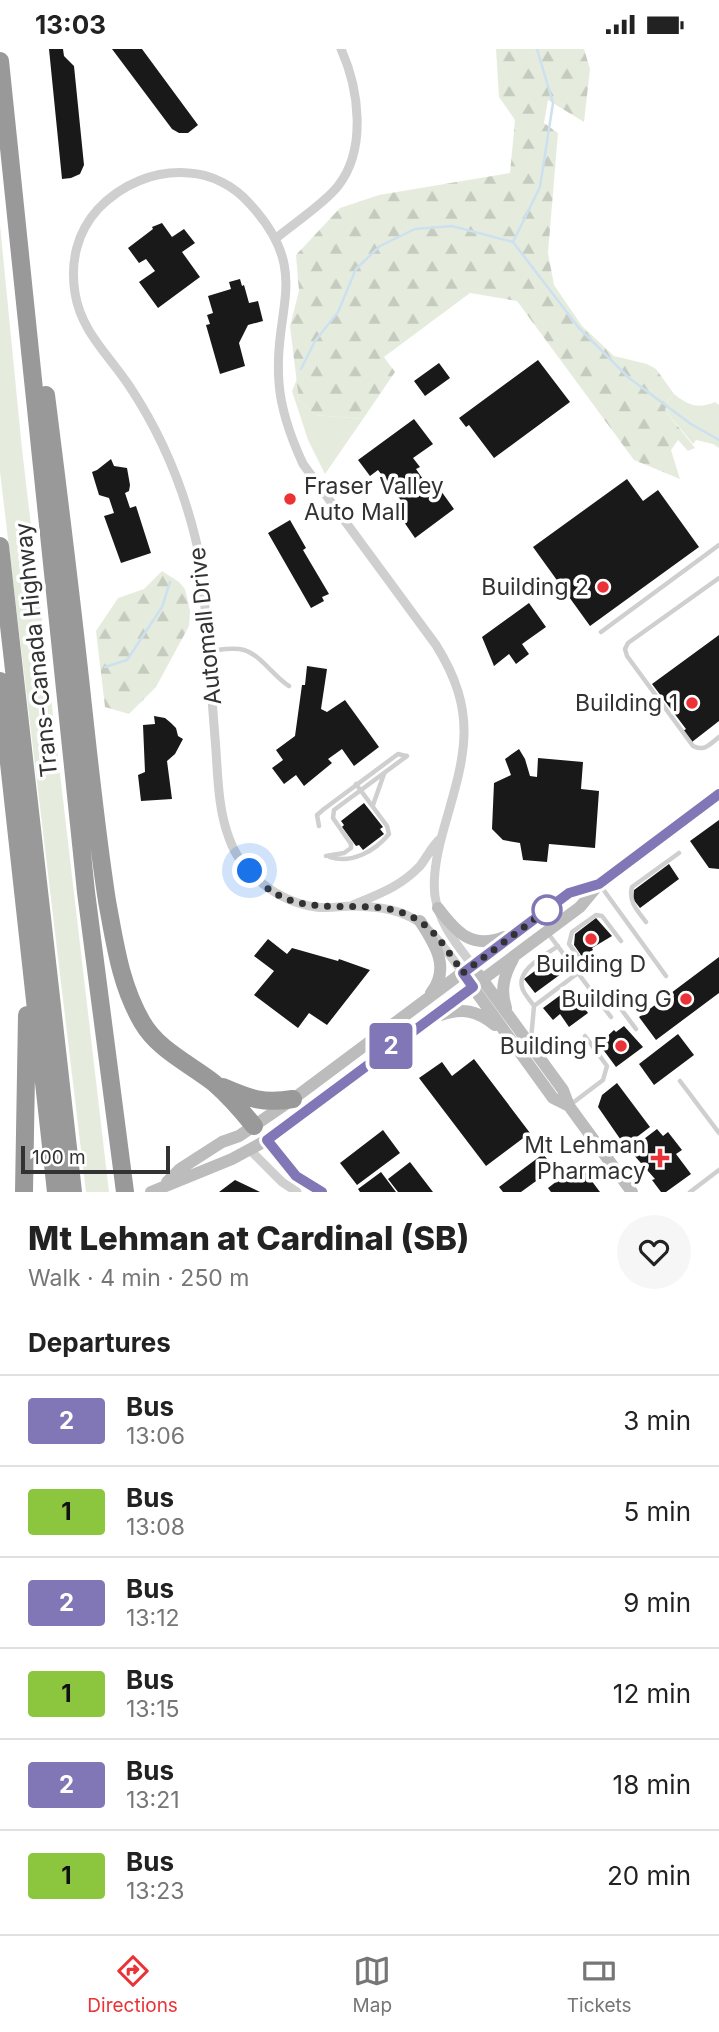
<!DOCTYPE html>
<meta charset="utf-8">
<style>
body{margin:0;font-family:Inter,sans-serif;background:#f6f6f6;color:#222;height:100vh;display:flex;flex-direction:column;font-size:26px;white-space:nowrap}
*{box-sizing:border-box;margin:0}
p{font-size:23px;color:#767676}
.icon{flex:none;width:38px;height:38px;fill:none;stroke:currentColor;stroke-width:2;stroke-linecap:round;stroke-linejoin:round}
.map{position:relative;height:1143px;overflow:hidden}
.sheet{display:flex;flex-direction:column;background:#fff;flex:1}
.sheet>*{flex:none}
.badge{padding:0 14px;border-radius:5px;font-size:24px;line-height:46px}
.scale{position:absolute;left:21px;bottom:18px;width:149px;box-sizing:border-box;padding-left:7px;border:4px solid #323232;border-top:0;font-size:19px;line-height:24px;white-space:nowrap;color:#323232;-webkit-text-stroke:5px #fff;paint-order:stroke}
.you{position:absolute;width:35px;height:35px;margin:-18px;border:5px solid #fff;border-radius:50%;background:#1a73e8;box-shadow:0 0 0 10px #1a73e833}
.map>.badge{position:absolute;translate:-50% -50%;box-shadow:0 0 0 4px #fff}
h2{padding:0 28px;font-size:26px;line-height:63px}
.round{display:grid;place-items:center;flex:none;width:74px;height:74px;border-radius:37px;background:#f6f6f6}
.headline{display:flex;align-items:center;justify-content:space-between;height:119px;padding:0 28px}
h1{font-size:33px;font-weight:800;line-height:52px}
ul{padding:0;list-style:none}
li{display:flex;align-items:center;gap:21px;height:91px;padding:0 28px;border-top:2px solid #e0e0e0}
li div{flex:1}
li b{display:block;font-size:26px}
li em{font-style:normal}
li .badge{min-width:77px;font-weight:700;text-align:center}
.status{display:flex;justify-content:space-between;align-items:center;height:49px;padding:0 35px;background:#fff;direction:ltr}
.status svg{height:19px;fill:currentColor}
.tab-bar{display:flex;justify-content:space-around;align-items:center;height:98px;border-top:2px solid #e0e0e0;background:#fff;font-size:19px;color:#767676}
.tab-bar a{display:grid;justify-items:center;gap:4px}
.tab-bar .on{color:#eb3337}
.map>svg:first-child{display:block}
.green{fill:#e5ecde}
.forest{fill:url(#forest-firs)}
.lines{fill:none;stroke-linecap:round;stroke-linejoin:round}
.stream{stroke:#cde0ef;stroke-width:2.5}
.building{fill:#191919}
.lane{stroke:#cfcfcf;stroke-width:4.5}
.street{stroke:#cfcfcf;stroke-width:9}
.secondary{stroke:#bcbcbc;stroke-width:12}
.highway{stroke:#999;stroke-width:18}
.line-casing{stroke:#fff;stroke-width:16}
.line{stroke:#8177b7;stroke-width:10}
.walk{stroke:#323232;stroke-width:7;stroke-dasharray:0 12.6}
.poi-dot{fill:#eb3337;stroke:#fff;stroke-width:2.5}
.stop-dot{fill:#fff;stroke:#8177b7;stroke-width:3.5}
.labels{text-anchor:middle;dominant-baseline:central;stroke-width:7;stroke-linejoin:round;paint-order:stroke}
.poi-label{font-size:23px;fill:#323232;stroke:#fff;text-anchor:end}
.street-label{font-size:23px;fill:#323232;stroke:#fff}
</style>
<div class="status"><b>13:03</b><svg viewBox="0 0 49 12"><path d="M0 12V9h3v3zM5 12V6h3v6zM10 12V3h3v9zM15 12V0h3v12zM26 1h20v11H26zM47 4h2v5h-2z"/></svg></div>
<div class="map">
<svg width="719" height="1143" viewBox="0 0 719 1143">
<defs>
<pattern id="forest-firs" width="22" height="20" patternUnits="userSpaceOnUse" patternTransform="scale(1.75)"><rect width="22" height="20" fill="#e5ecde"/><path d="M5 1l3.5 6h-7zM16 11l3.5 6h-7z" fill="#c5cbbf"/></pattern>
</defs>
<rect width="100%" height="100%" fill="#fff"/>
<path class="green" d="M0,176L22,400L109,1143H86L0,423Z
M297,330L299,351L315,366L363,370L325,425L308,391L292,342Z
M674,345C689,357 698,360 715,353L719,356V399L713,395L696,391L693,395L665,361L668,351Z"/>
<path class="forest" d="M496,0H584L590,20L584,73L548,51L544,74L558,84L548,204L554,236L582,277L614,307L647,315L656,320L674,345L668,351L665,361L695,399L688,402L678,391L671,401L680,430L634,411L517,252L470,244L384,308L395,323L363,370L315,366L299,351L290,277L299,242L296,206L340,159L379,146L510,124L515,71L499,48Z
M162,522L179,533L185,540L190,562L189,577L156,638L129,665L105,658L96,582L118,549L144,540Z"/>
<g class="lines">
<path class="stream" d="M513,193L540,138L553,54L537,0
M301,320L315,292L338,263L356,220L380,197L415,180L452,177L513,193L579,279L629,329L691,375L719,391
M105,618L127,611L162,558L170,533"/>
</g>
<path class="building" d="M49,0H63L64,7L74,17L84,116L80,125L71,129L62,130Z
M112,0H142L198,76L188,84H179L172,80Z
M162,174L172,188L184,180L195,194L182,203L200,228L158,259L139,233L155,222L146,210L139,214L128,199L153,180L152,178Z
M240,230L242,237L244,236L249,254L258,252L263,272L248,276L239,294L245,317L220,325L206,276L210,275L207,266L213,264L208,247L231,240L229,233Z
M538,311L570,353L494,409L469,376L466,378L459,369Z
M439,314L450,329L425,347L414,332Z
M414,370L433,395L413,409L420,418L416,420L429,439L436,435L454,460L415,489L395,460L403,454L378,421L370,427L358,411Z
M111,410L114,417L127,419L130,436L129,442L125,444L130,459L136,457L151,504L121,514L104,467L114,464L109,449L99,446L92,423L97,421Z
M627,430L643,452L658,441L699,498L590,577L533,498Z
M290,471L306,499L303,501L329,545L322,548L324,552L311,559L268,484Z
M529,554L546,578L522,595L529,605L516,615L509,605L494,617L482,588Z
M719,586V672L692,693L683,682L686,680L652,635Z
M307,617L327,620L321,660L327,663L345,651L379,698L354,717L342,700L328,710L332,714L304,737L296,726L284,735L272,719L283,711L276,701L295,687L302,636H305Z
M154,667L165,669L171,674L176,679L178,687L183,690L175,705L167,712L172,750L141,752L138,726L145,723L143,676L155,675Z
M519,700L525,710L530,727L537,728L538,709L583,713L581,740L599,742L595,799L549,795L547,813L523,811L520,794L503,791L492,780L494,734L511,726L505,710Z
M364,754L383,778L380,780L384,785L363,801L359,796L356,797L342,778L344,776L341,772Z
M719,771V820L709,819L690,792Z
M669,815L679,830L640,859L633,850L634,841Z
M596,869L612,887L592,899L593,901L583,909L574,896L575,885Z
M268,890L287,905L292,899L338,912L339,910L370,921L327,976L309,964L298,979L254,946L274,922L254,907Z
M555,907L565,922L535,944L524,930Z
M719,908V944L656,991L639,968Z
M570,939L588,964L569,978L560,965L553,971L543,959Z
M624,977L643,998L616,1018L599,995L614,981L616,983Z
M678,985L694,1006L654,1036L639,1015Z
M474,1010L530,1084L486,1117L419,1029L442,1013L452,1027Z
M617,1034L650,1078L625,1097L598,1058L602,1046Z
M657,1080L663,1087L668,1083L682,1101L676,1105L691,1125L666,1143H661L652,1131L655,1130L633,1105L643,1097L640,1093Z
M383,1081L400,1104L357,1136L340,1114Z
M543,1105L554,1119L521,1143H503L499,1138Z
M410,1113L433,1143H398L388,1130Z
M579,1115L600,1143H551L548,1139Z
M381,1123L396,1143H360L358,1140Z
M235,1131L260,1143H219Z"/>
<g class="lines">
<path class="lane" d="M719,529L628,594L625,600L627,607L693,697C704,703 710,695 719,688
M601,583L719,496
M209,602C220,601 233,598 244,601C261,606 274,628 289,637
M373,756L384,725
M319,777L317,766L324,760L398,705L406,707
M326,807L344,804L351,799V795L333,769L334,761L407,707
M330,808C352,815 375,802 389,785L387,777L356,735
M600,836L666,927
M646,873C638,862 628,853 632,838L679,804
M547,883L611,968
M558,897C546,906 517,920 522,938C523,944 530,951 534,957L578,924
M586,918L569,895L572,883L596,866L602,867L621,892
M621,960L636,980
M531,991L534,957
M680,1032L719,1084
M570,1056L603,1031L607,1017L585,987
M690,1143L719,1121"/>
<path class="street" d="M275,190C293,175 325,154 338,137C367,100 359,40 341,0
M353,856C379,845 400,838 420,817C427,808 432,797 440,790
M463,924C428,876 416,858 353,857C340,857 328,860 316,858C278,853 241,824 229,789C217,757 218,722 215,689C211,633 206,576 202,520C190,455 167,394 130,338C110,307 81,283 75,244C70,213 77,183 98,160C122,135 155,121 189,124C211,125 234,137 249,154C313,223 273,257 279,334C281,362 291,389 303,415L436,596C479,665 465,706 444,779C438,800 432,825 435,847C439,875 457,895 473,917
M267,1091L297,1127L322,1143
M250,1101L282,1133L297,1143"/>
<path class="secondary" d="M438,859C456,883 472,901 504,888
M420,872C435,895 451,919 431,944
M479,926L563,1041L569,1057L632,1143
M469,933L553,1049L569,1057
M506,959C500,941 504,926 513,910
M441,966C462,958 478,962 495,976
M167,1133L180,1120L222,1093L239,1087L293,1050L569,844L599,835
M151,1143L232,1110L267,1091L580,858L599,835L719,745"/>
<path class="highway" d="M0,12L86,843L125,1143
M46,346C59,449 72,553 83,657C90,722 97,787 107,852C115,894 120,935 142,973C158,1001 190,1015 214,1034C229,1047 242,1062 254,1077
M0,497L73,1143
M0,632L56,1143
M223,1038C251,1050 263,1055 293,1050
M24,1143L27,966"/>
</g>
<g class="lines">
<defs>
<path id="line" d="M322,1143L296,1127L267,1091L473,938L463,924L569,844L599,835L719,745"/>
</defs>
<use href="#line" class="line-casing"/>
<use href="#line" class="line"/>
<path class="walk" d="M250,822C300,885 370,836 422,874C439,886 451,907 463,924L552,857L547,861"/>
</g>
<g class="poi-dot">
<circle cx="290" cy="450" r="7"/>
<circle cx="603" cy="538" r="7"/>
<circle cx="692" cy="654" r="7"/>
<circle cx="591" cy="890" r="7"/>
<circle cx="686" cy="950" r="7"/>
<circle cx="621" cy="997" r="7"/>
<path d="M656.5 1098.5h7v7h7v7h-7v7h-7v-7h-7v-7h7z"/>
</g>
<circle class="stop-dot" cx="547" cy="861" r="14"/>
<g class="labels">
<g class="poi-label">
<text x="304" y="437" text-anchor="start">Fraser Valley<tspan x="304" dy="26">Auto Mall</tspan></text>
<text x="589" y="538">Building 2</text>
<text x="678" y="654">Building 1</text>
<text x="591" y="915" text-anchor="middle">Building D</text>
<text x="672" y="950">Building G</text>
<text x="607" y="997">Building F</text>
<text x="646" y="1096">Mt Lehman<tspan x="646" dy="26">Pharmacy</tspan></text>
</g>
<g class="street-label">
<text transform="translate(205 577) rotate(-96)">Automall Drive</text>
<text transform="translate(36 601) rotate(-96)">Trans-Canada Highway</text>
</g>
</g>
</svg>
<div class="scale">100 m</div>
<div class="you" style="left:250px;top:822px"></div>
<b class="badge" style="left:391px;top:997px;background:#8177b7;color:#fff">2</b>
</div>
<section class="sheet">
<div class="headline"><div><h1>Mt Lehman at Cardinal (SB)</h1><p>Walk · 4 min · 250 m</p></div><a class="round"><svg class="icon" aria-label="heart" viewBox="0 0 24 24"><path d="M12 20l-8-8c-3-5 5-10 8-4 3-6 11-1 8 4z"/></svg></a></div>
<h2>Departures</h2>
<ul>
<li><span class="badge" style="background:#8177b7;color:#fff">2</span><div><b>Bus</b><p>13:06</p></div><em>3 min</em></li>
<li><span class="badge" style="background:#8cc63f;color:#111">1</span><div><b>Bus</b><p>13:08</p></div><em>5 min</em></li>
<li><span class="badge" style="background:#8177b7;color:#fff">2</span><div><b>Bus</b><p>13:12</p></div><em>9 min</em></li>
<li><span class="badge" style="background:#8cc63f;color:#111">1</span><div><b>Bus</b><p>13:15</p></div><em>12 min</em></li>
<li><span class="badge" style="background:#8177b7;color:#fff">2</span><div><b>Bus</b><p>13:21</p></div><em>18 min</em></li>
<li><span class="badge" style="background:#8cc63f;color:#111">1</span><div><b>Bus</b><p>13:23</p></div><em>20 min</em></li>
</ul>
</section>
<nav class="tab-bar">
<a class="on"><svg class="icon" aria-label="directions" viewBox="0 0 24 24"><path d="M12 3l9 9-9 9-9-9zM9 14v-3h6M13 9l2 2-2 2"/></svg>Directions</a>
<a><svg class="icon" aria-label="map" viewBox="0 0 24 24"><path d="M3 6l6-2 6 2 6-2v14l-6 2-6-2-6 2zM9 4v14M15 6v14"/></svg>Map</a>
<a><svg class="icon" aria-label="tickets" viewBox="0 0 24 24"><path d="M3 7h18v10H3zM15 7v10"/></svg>Tickets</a>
</nav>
